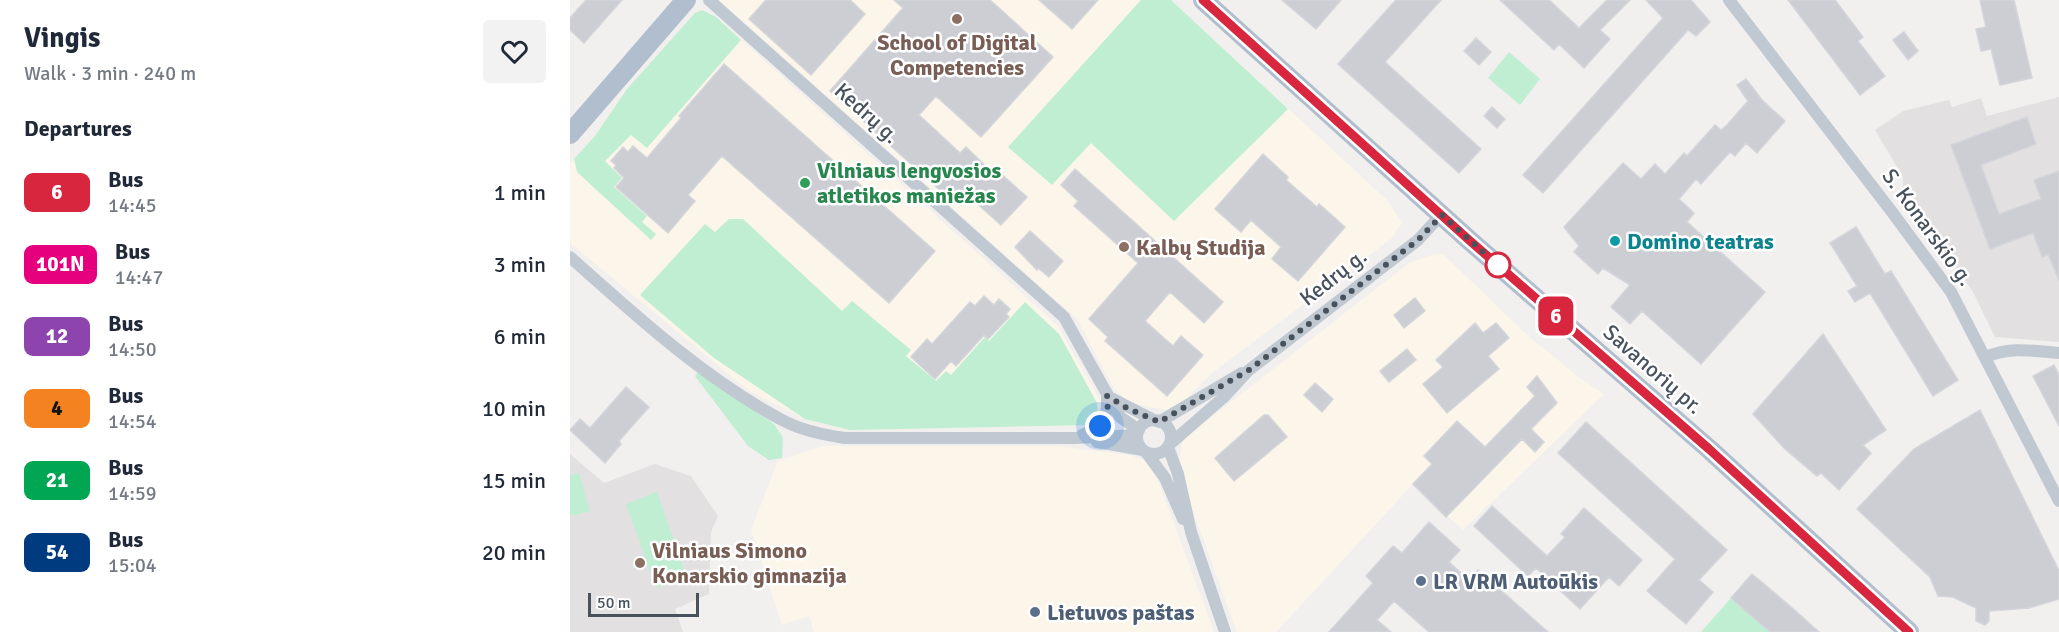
<!DOCTYPE html>
<meta charset="utf-8">
<style>
body{margin:0;font-family:Signika,sans-serif;background:#f2f2f3;color:#1f2937;height:100vh;display:flex;flex-direction:column;font-size:22px;white-space:nowrap}
*{box-sizing:border-box;margin:0}
p{font-size:20px;color:#747a83}
.icon{flex:none;width:33px;height:33px;fill:none;stroke:currentColor;stroke-width:2;stroke-linecap:round;stroke-linejoin:round}
.map{position:relative;flex:1;overflow:hidden}
.side{display:flex;flex-direction:column;background:#fff;width:570px}
.side>*{flex:none}
.badge{padding:0 12px;border-radius:9px;font-size:21px;line-height:39px}
.scale{position:absolute;left:18px;bottom:15px;width:111px;box-sizing:border-box;padding-left:6px;border:3px solid #48525c;border-top:0;font-size:16px;line-height:21px;white-space:nowrap;color:#48525c;-webkit-text-stroke:4px #fff;paint-order:stroke}
.you{position:absolute;width:30px;height:30px;margin:-15px;border:4px solid #fff;border-radius:50%;background:#1a73e8;box-shadow:0 0 0 9px #1a73e833}
.map>.badge{position:absolute;translate:-50% -50%;box-shadow:0 0 0 3px #fff}
h2{padding:0 24px;font-size:22px;line-height:54px}
.round{display:grid;place-items:center;flex:none;width:63px;height:63px;border-radius:6px;background:#f2f2f3}
.head{display:flex;align-items:center;justify-content:space-between;height:102px;padding:0 24px}
h1{font-size:28px;font-weight:700;line-height:45px}
ul{padding:0;list-style:none}
li{display:flex;align-items:center;gap:18px;height:72px;padding:0 24px}
li div{flex:1}
li b{display:block;font-size:22px}
li em{font-style:normal}
li .badge{min-width:66px;font-weight:700;text-align:center}
main{display:flex;flex:1;min-height:0}
.map>svg:first-child{display:block}
.commercial{fill:#fbf6e9}
.education{fill:#e3e0e1}
.green{fill:#bfeed2}
.building{fill:#ccced4;stroke:#d3d5da;stroke-width:1.5}
.lines{fill:none;stroke-linecap:round;stroke-linejoin:round}
.street{stroke:#c0c9d1;stroke-width:12}
.primary{stroke:#b0becd;stroke-width:20}
.line-casing{stroke:#fff;stroke-width:14}
.line{stroke:#d7263d;stroke-width:9}
.walk{stroke:#48525c;stroke-width:6;stroke-dasharray:0 10.8}
.education-dot{fill:#8d6e63;stroke:#fff;stroke-width:2}
.leisure-dot{fill:#2e9e5b;stroke:#fff;stroke-width:2}
.culture-dot{fill:#0f9aa8;stroke:#fff;stroke-width:2}
.stop-dot{fill:#fff;stroke:#d7263d;stroke-width:3}
.service-dot{fill:#5c6f8a;stroke:#fff;stroke-width:2}
.labels{text-anchor:middle;dominant-baseline:central;stroke-width:5;stroke-linejoin:round;paint-order:stroke}
.education-label{font-size:22px;font-weight:bold;fill:#785e54;stroke:#fff;text-anchor:start}
.street-label{font-size:22px;fill:#48525c;stroke:#fff}
.leisure-label{font-size:22px;font-weight:bold;fill:#27864d;stroke:#fff;text-anchor:start}
.culture-label{font-size:22px;font-weight:bold;fill:#0d838f;stroke:#fff;text-anchor:start}
.service-label{font-size:22px;font-weight:bold;fill:#4e5e75;stroke:#fff;text-anchor:start}
</style>
<main>
<section class="side">
<div class="head"><div><h1>Vingis</h1><p>Walk · 3 min · 240 m</p></div><a class="round"><svg class="icon" aria-label="heart" viewBox="0 0 24 24"><path d="M12 20l-8-8c-3-5 5-10 8-4 3-6 11-1 8 4z"/></svg></a></div>
<h2>Departures</h2>
<ul>
<li><span class="badge" style="background:#d7263d;color:#fff">6</span><div><b>Bus</b><p>14:45</p></div><em>1 min</em></li>
<li><span class="badge" style="background:#e6007e;color:#fff">101N</span><div><b>Bus</b><p>14:47</p></div><em>3 min</em></li>
<li><span class="badge" style="background:#8e44ad;color:#fff">12</span><div><b>Bus</b><p>14:50</p></div><em>6 min</em></li>
<li><span class="badge" style="background:#f58220;color:#111">4</span><div><b>Bus</b><p>14:54</p></div><em>10 min</em></li>
<li><span class="badge" style="background:#00a651;color:#fff">21</span><div><b>Bus</b><p>14:59</p></div><em>15 min</em></li>
<li><span class="badge" style="background:#003b80;color:#fff">54</span><div><b>Bus</b><p>15:04</p></div><em>20 min</em></li>
</ul>
</section>
<div class="map">
<svg width="1489" height="632" viewBox="0 0 1489 632">
<rect width="100%" height="100%" fill="#f2efef"/>
<path class="commercial" d="M149,0H601L818,201L832,223L822,238L642,373L613,402L597,410L559,403L543,387L507,319Z
M132,10L146,17L487,325L531,401L533,413L522,425L280,430L235,419L179,391L0,243V164L25,136L57,89L125,13Z
M865,254H873L956,334L1011,379L1034,394L893,530L843,484L706,632H667L614,486L609,465L611,445L616,437L839,263Z
M253,446H486L559,455L575,460L589,483L644,632H244L239,616L212,625L181,530L208,461Z"/>
<path class="education" d="M1489,97V342L1425,337L1403,292L1332,191L1333,177L1305,130L1333,111L1379,100L1382,107L1411,98L1417,116Z
M0,454L34,483L85,464L121,476L148,516L141,532L139,594L105,609L113,632H0Z"/>
<path class="green" d="M571,0H601L718,109L604,221L521,143L482,185L438,147Z
M132,10L146,17L171,40L77,148L61,135L35,161L52,178L44,187L77,216L72,222L86,234L81,240L7,172L4,159L25,136L57,89L125,13Z
M939,52L970,79L950,105L918,78Z
M159,219H173L272,311L282,301L341,350L336,356L366,381L376,371L381,375L415,337L419,341L455,302L489,334L527,403L528,421L522,425L280,430L235,419L144,358L70,295L135,224L145,232Z
M128,372L204,424L213,438L212,458L199,460L178,446L125,376Z
M9,473L20,511L0,516V475Z
M87,492L117,577L86,588L56,504Z
M1161,598L1200,632H1131Z"/>
<path class="building" d="M16,0H52L14,43L0,30V18Z
M196,0H280L295,14L241,75L179,19Z
M324,0H420L483,57L411,137L366,96L349,115L390,153L396,147L426,176L430,173L457,197L431,225L394,192L384,203L260,91L333,8Z
M469,0H528L502,29Z
M712,0H771L746,29Z
M826,0H871L815,62L911,149L889,173L768,64Z
M930,0H979L1009,28L1037,0H1060L1030,30L1040,39L1014,68L989,44L984,50Z
M1076,0H1121L1140,22L1126,36L1118,30L973,193L953,175L1093,18Z
M1218,0H1265L1293,37L1288,41L1315,76L1290,95Z
M1410,0H1444L1462,78L1430,85L1421,49L1411,51L1406,29L1416,27Z
M1334,32L1348,51L1338,60L1323,40Z
M906,38L921,52L909,65L894,51Z
M154,64L365,251L319,303L152,156L118,195L125,201L98,233L46,187L54,178L44,168L46,165L41,161L53,147L58,152L63,146L77,158L111,118L109,116Z
M1176,79L1192,100L1215,121L1187,153L1176,143L1165,156L1160,152L1131,184L1126,179L1109,199L1124,213L1117,222L1195,292L1131,364L1072,311L1060,324L1041,307L1060,285L1033,268L1028,274L1004,252L1009,246L994,227L1053,163L1071,179L1085,164L1095,174L1114,153L1117,156L1145,125L1151,130L1157,125L1178,101L1167,85Z
M922,107L935,119L927,128L914,116Z
M1457,117L1466,144L1411,165L1429,214L1471,199L1464,180L1489,171V280L1478,254L1472,257L1463,233L1420,249L1381,145Z
M693,154L718,177L716,180L747,207L749,204L775,227L728,281L702,259L711,247L681,220L671,232L645,209Z
M505,169L653,302L634,323L600,292L575,321L603,346L611,336L633,355L597,396L535,341L538,337L519,319L568,263L504,206L508,201L491,185Z
M1286,227L1315,274L1321,271L1388,380L1363,396L1300,293L1285,302L1278,291L1287,286L1260,243Z
M460,231L493,261L479,277L468,268L467,270L445,247Z
M414,296L424,305L429,299L440,309L436,314L439,317L418,339L414,335L386,366L381,361L365,379L341,357L357,339L362,344L400,302L405,306Z
M845,298L855,311L834,328L824,315Z
M905,323L913,333L926,323L939,338L918,356L929,369L877,413L853,384L873,367L866,360Z
M1253,334L1316,430L1293,445L1301,453L1269,490L1251,473L1247,476L1215,449L1183,414Z
M837,349L846,360L819,382L810,371Z
M1484,365L1489,375V426L1463,376Z
M967,376L987,403L961,429L974,442L965,452L952,439L876,517L843,484L862,464L854,456L887,421L915,447L965,396L957,387Z
M745,383L763,399L752,412L734,395Z
M56,387L79,407L49,441L51,444L35,463L0,430L10,419L20,428Z
M1410,410L1489,571V599L1459,608L1419,611V621L1415,625L1406,621V608L1383,597L1368,596L1360,577L1287,509L1344,449Z
M694,415H698L717,437L664,481L645,458Z
M1016,422L1157,550L1129,580L1143,592L1116,624L1077,591L1105,559L988,453Z
M922,506L977,556L995,537L991,534L1014,508L1072,560L1049,586L1039,577L1010,609L966,568L958,576L904,526Z
M859,522L890,550L879,562L899,580L908,570L978,632H859L824,601L807,620L821,632H759L803,583L796,576L823,546L832,553Z
M1182,574L1220,606L1249,632H1200L1161,598Z"/>
<g class="lines">
<path class="street" d="M139,0L494,317L550,417L569,430
M1159,0L1322,212L1381,292L1489,501
M0,257C65,315 136,380 214,421C233,431 254,435 275,438H505L567,435
M1416,357C1440,346 1463,351 1489,353
M541,398L586,421
M567 437a17 17 0 1 1 34 0a17 17 0 1 1-34 0Z
M589,422L672,373
M512,435C533,426 538,419 537,397
M527,442L573,450
M600,444L655,396L679,370L848,240L871,215
M598,447L608,474L621,532L655,632
M576,452L595,478L613,519"/>
<path class="primary" d="M633,0L899,240L1139,449L1339,632
M0,134L116,0"/>
</g>
<g class="lines">
<defs>
<path id="line" d="M633,0L899,240L1139,449L1339,632"/>
</defs>
<use href="#line" class="line-casing"/>
<use href="#line" class="line"/>
<path class="walk" d="M530,426L538,413L537,396L557,408L589,422L679,370L848,240L872,215L931,268L928,265"/>
</g>
<g class="education-dot">
<circle cx="387" cy="19" r="6"/>
<circle cx="554" cy="247" r="6"/>
<circle cx="70" cy="563" r="6"/>
</g>
<circle class="leisure-dot" cx="235" cy="183" r="6"/>
<circle class="culture-dot" cx="1045" cy="241" r="6"/>
<circle class="stop-dot" cx="928" cy="265" r="12"/>
<g class="service-dot">
<circle cx="851" cy="581" r="6"/>
<circle cx="465" cy="612" r="6"/>
</g>
<g class="labels">
<g class="education-label">
<text x="387" y="42" text-anchor="middle">School of Digital<tspan x="387" dy="25">Competencies</tspan></text>
<text x="566" y="247">Kalbų Studija</text>
<text x="82" y="550">Vilniaus Simono<tspan x="82" dy="25">Konarskio gimnazija</tspan></text>
</g>
<g class="street-label">
<text transform="translate(297 113) rotate(42)">Kedrų g.</text>
<text transform="translate(1358 227) rotate(54)">S. Konarskio g.</text>
<text transform="translate(763 277) rotate(-38)">Kedrų g.</text>
<text transform="translate(1083 369) rotate(41)">Savanorių pr.</text>
</g>
<g class="leisure-label">
<text x="247" y="170">Vilniaus lengvosios<tspan x="247" dy="25">atletikos maniežas</tspan></text>
</g>
<g class="culture-label">
<text x="1057" y="241">Domino teatras</text>
</g>
<g class="service-label">
<text x="863" y="581">LR VRM Autoūkis</text>
<text x="477" y="612">Lietuvos paštas</text>
</g>
</g>
</svg>
<div class="scale">50 m</div>
<div class="you" style="left:530px;top:426px"></div>
<b class="badge" style="left:986px;top:316px;background:#d7263d;color:#fff">6</b>
</div>
</main>
